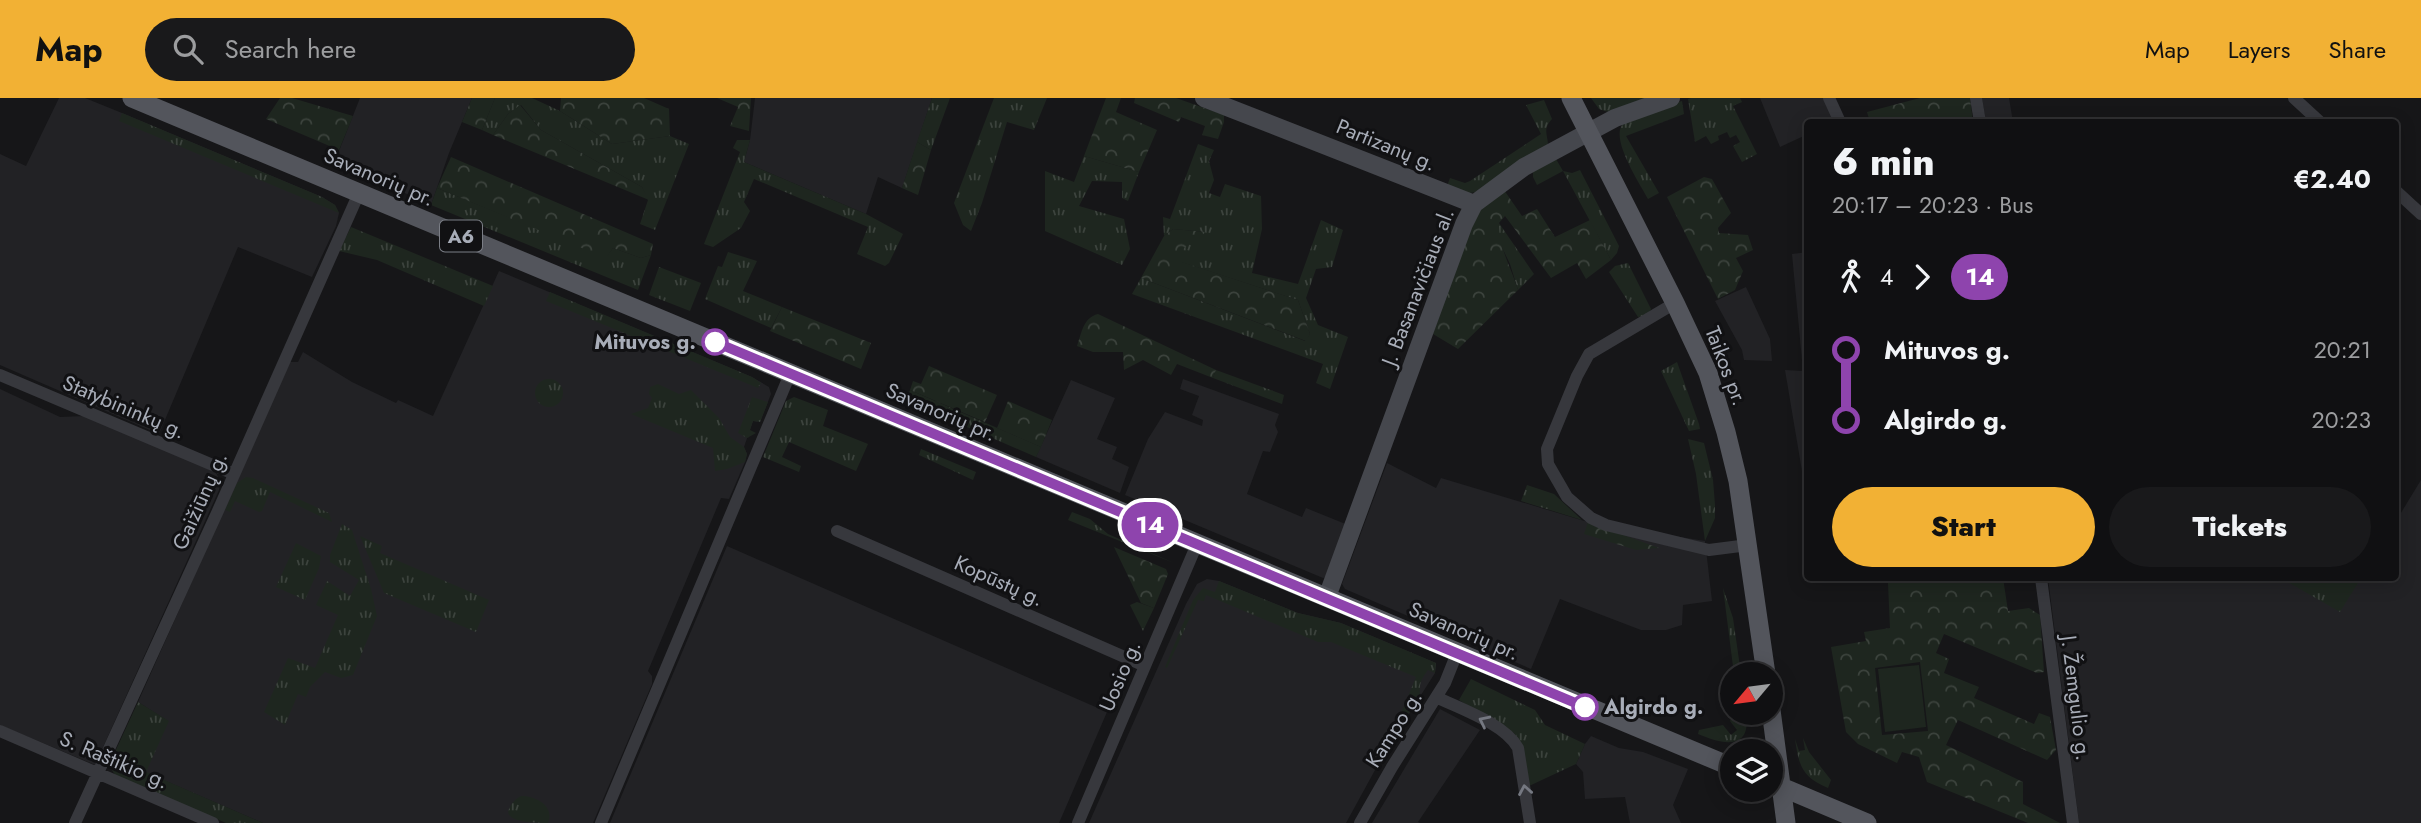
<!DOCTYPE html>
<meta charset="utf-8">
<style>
body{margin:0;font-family:Jost,sans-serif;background:#19191b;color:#f1f3f6;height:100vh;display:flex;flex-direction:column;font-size:26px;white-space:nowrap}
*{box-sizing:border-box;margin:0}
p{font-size:23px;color:#9c9d9f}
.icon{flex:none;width:38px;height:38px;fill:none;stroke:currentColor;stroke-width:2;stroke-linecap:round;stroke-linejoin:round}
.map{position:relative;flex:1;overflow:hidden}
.side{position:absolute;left:1804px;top:21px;width:595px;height:462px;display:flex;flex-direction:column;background:#101012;border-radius:7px;box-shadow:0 4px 18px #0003,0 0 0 2px #303032}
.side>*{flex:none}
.badge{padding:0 14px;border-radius:23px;font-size:24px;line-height:46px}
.needle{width:46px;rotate:241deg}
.buttons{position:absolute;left:1720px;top:564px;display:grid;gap:14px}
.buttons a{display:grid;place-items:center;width:63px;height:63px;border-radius:50%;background:#101012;box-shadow:0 4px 18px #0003,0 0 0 2px #303032;font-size:35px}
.map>.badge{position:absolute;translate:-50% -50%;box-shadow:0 0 0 4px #fff}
.legs{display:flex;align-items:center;gap:10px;height:77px;padding:0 28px;font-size:23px}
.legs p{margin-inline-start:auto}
.overview{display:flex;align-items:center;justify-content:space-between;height:119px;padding:0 28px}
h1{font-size:38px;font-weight:800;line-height:52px}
.button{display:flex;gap:14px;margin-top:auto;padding:14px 28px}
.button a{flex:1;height:80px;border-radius:42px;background:#f2b134;color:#111;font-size:28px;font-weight:800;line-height:80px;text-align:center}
.button a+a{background:#19191b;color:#f1f3f6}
ul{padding:0 28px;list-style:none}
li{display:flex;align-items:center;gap:24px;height:70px;font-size:26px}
li i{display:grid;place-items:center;width:10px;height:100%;margin:0 9px;background:currentColor}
li i::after{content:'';width:18px;height:18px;margin:-9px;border:5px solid;border-radius:50%;background:#101012}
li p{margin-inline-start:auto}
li:first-child i{background:linear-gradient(#0000 50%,currentColor 0)}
li:last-child i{background:linear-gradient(currentColor 50%,#0000 0)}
header{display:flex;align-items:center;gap:42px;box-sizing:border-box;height:98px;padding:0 35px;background:#f2b134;color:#111}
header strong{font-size:33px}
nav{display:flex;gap:38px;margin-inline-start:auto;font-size:24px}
.search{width:490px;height:63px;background:#19191b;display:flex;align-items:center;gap:18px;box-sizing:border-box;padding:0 24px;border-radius:38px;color:#9c9d9f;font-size:26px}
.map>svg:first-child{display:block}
.built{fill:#222225}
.grass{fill:url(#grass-tufts)}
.forest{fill:url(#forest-crowns);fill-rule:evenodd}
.pitch{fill:#1e261f}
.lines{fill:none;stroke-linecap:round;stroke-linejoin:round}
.street{stroke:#37383d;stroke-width:12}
.secondary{stroke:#45474d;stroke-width:18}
.primary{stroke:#53555c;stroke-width:19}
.oneway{stroke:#757881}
.line-1-casing{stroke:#fff;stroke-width:16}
.line-1{stroke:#8e44ad;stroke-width:10}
.stop-1-dot{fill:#fff;stroke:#8e44ad;stroke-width:3.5}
.labels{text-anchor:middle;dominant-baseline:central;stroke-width:6;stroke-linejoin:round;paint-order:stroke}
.shield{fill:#111113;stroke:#7b7e86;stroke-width:2}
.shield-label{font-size:19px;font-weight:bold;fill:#a8adb8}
.street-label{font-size:21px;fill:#a8adb8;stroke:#111113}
.stop-label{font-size:21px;font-weight:bold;fill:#a8adb8;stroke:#111113;text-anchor:end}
</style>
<header>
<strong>Map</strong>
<div class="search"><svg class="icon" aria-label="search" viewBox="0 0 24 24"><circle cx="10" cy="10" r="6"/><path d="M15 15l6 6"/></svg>Search here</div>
<nav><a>Map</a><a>Layers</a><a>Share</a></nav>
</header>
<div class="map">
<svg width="2421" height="725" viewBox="0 0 2421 725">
<defs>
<pattern id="grass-tufts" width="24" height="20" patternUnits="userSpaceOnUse" patternTransform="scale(1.75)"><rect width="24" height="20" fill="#1e261f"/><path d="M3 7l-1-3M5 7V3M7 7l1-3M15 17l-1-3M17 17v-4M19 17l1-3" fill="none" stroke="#3c433d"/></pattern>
<pattern id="forest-crowns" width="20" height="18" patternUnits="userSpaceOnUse" patternTransform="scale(1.75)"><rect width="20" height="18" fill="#1e261f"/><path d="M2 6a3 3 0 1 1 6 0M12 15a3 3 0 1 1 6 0" fill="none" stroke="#3c433d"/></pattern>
</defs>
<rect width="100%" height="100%" fill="#161618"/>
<path class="built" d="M59,0H85L122,15L322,99L335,107L339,115L336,128L312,179L238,149L159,336L0,267V56L26,68Z
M360,0H472L449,55L431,107L335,63Z
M755,0H932L902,90L878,79L866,116L744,64L750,42Z
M1760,0H1834L1842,20L1832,24H1808V36L1780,49Z
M1982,0H2009L2013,24H1986Z
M1808,154V409L1785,272L1803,273L1792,156Z
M499,173L752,279L769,289L771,296L760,324L753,323L744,349L747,356L745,364L729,401L721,400L648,573L652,578V586L593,725H263L145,674L168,623L138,604L290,264H298L303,254L352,284L396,305L398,302L433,318Z
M1746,189L1770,241L1772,263L1744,262L1742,252L1715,203Z
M1183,281L1279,316L1275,327L1278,334L1270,354L1263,353L1247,396L1302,419L1306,410L1348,427L1327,479L1323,480L1125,397L1148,341L1165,314L1202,328L1203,322L1192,317L1199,298L1180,291Z
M1071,282L1115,300L1097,341L1117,349L1112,361L1129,369L1120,395L1036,359Z
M0,291L60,319L85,318L198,366L216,375L220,382L219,392L95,667L0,627Z
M1387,365L1436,390L1441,380L1588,424L1705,443L1712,503L1683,507L1682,527L1666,532H1641L1560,501L1531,571L1345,491L1342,486Z
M2421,382V725H2079L2048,480H2396V423Z
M727,448L1107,614L1059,725H610Z
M1207,481L1219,483L1298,515L1341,525L1436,565L1435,575L1386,652L1346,725H1089L1186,506L1197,486Z
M1440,611L1480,632L1418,724L1420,725H1372Z
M1591,638L1619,650L1643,654L1688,671L1673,707L1681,725H1630L1625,699L1585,701L1583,674L1576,666L1585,646Z"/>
<path class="grass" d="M495,0H532L560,13L612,46L670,38L689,46L655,132L640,126L648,102L642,89L541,32L521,7L508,16L493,37L482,32Z
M932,0H950L931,52L917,44Z
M994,0H1047L1034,32L1007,24L982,105L971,133L963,127L954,105Z
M1591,0H1655L1608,14L1599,11Z
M1691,0H1740L1742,4L1733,8L1757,56L1742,64L1733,48L1740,44L1736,37L1730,40L1727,34L1718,38L1719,42L1711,46L1706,38L1695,44L1688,1Z
M1544,2L1552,21C1543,31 1547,35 1548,46L1477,94L1469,95L1447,88L1450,80L1465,85L1470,83L1541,36L1526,7Z
M1682,3L1684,16L1626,38L1659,95L1648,101C1640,86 1608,38 1624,25C1639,13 1664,9 1682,3Z
M122,15L322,99L335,107L339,115L119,23Z
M737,42H750L744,64L866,116L903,136L889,165L885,168L857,156L868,129L754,81L744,104L750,113L741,130L713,149L704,146L740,54L733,50Z
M1198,46L1214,52L1209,63L1214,82L1209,95L1220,99L1225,86L1261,98L1262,131L1252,175L1298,186L1321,122L1343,132L1332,169L1316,171L1306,200L1318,227L1348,239L1330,291L1316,285L1323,266L1132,196L1141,180L1305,243L1310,236L1298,202L1181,164L1182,151L1205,134L1173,131L1164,138L1163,119L1170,121Z
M1084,58L1139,74L1128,103L1122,100V84L1092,83L1079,108L1124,121L1130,151L1122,167L1045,133V73L1074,84Z
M1556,61L1563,73L1572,75L1580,72L1619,148L1617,155L1611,162L1563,73L1537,87L1533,79V74Z
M437,90L606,159L613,150L641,160L651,157L638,192L431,107Z
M1499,125L1534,176L1518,192L1510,166L1498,141Z
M351,129L493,188L484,208L377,162L339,153Z
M728,154L757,163L743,193L782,209L771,230L705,201L718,168L722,169Z
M1628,165L1651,211L1647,218L1638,219L1609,174L1615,168Z
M659,169L701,185L690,213L649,197Z
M550,194L752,279L761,285L758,290L546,203Z
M1677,264L1699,326L1700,331L1689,333L1661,273Z
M1216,272L1284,297L1282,306L1213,280Z
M535 295a14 14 0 1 1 28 0a14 14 0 1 1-28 0Z
M658,286L679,296L691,292L719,320L730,339L744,349L747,356L745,364L727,371L715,373L713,350L631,316L648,310L652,300L649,296L650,289Z
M910,292L1041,349L1036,359L905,302Z
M752,299L768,304L760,324L753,323L750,332L756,335L747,340L738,335Z
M794,299L828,312L823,328L868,346L856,373L789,344L782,359L801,368L799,374L763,359L786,303Z
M1688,341L1704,345L1713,382L1715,407V420L1705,443L1696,376Z
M921,351L976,374L973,382L919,357Z
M246,379L253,380L329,415L332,424L270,394L262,413L259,414L235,403L230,414L225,412L237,385Z
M1527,387L1554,396L1582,422L1521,403Z
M1072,414L1090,421L1108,436L1174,465L1068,422Z
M342,426L352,432L371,491L377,518L353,577L341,580L325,574L310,589L306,599L298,596L285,627L264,614L288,560L315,570L338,517L316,507L327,483L350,498L359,482L330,464V457Z
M360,438L382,448L380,455L489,502L476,534L384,495Z
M296,445L321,458L319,470L305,502L276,489Z
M2281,480H2361L2340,514Z
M1219,483L1298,515L1341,525L1436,565L1435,575L1428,572C1421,581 1419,586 1420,597L1386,652L1416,579L1331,544H1318L1206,497L1204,503L1198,502L1167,570L1165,569L1193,502L1203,490L1215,494Z
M1723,490L1733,520L1741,576H1734Z
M1137,504L1154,510L1143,533L1130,507Z
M1471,581L1535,612L1545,627L1585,646L1576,666L1529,688L1520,644L1514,635L1459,602Z
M138,604L169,623L146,674L263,725H226L115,677L109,667Z
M1735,614H1746C1752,654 1722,646 1698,636L1699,632L1723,627L1731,637L1737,632L1730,623Z
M1803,640L1809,654L1831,682L1828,690C1802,679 1799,668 1795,641L1799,653L1805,652Z
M521,698C536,698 555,708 548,725C537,725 503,725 509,711C512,705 515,701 521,698Z"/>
<path class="forest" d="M280,0H292L353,18L339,52L266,21Z
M472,0H495L482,32L462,24Z
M561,0H644L669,11L670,38L612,46L560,13Z
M717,0H751L749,33L730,28L738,9Z
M1106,0H1121L1116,14L1157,32L1139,74L1084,58Z
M1135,0H1176L1224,17V24L1218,41L1202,37L1205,28L1181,19L1179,24L1134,5Z
M1920,0H1970L1973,24H1870L1867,14Z
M520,7L541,32L642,89L649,102L493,37L508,16Z
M917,44L931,52L918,97L902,90Z
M451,59L653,146L651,157L641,160L613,150L606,160L437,90Z
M1704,79L1712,81L1731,115L1718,130L1719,135L1748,137L1753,152L1736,160L1743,173L1735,192L1718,201L1667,99Z
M1504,92L1522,118L1537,111L1555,139L1590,122L1611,162L1586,181L1577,165L1551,180L1505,118L1499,125C1498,148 1511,169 1518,192L1458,251L1433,236L1470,129L1481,109Z
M1173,131L1206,134L1183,151L1182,164L1298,202L1310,236L1306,243L1141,180L1164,138Z
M782,209L871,245L861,271L770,233Z
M1098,216L1216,272L1213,280L1177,266L1171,277L1143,262L1124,272L1123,254H1093L1077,248C1082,234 1083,220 1098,216Z
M929,268L997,297L985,324L910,292L913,283L921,286Z
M1008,303L1052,322L1041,349L997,330Z
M1588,424L1659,450L1636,452L1584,436Z
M1114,449L1166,471L1168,476L1154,510L1141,505Z
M1899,480H2003L2008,513L2029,510L2040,517L2044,574L2037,575L1944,536L1936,555L1949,561L1944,575L1979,589L1974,600L2034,626L2039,615L2050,619L2056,652L2047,662L1958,622L1946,647L2023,684V706L2060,725H2028L1927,684L1919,659L1902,654L1897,665L1858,646L1846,634L1831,549L1866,543L1864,534L1890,530L1888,485L1899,483ZM1920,564L1928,633L1882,637L1875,570Z"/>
<path class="pitch" d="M1919,567L1926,629L1885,634L1878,571Z"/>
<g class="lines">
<path class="street" d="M1829,0L1840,24
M1976,0L1980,24
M2294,0L2320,24
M2396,93L2421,116
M1675,205L1589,256L1577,278L1547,351L1548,366L1567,399L1591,420L1606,427L1709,452L1748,447
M0,277L234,376
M837,433L1145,568
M2041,480L2073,725
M1436,599C1461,611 1505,626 1518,650L1530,725
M0,633L213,725
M75,725L217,415L359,95
M601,725L790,276
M1078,725L1197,446
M1360,725L1392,669L1445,585L1457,555"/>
<path class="secondary" d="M1204,0L1474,106
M1327,499L1464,126L1474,106L1524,69L1615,20L1671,0"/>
<path class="primary" d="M132,0L1732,669
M1571,0L1675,205L1708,275L1726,334L1738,383L1766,576
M1771,612L1786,725
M1772,685L1867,725"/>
</g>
<defs><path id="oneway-chevron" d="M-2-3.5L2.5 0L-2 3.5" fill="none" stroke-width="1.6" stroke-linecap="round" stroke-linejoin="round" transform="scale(1.75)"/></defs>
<g class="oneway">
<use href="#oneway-chevron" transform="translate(1484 623) rotate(-154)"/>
<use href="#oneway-chevron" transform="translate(1525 692) rotate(-100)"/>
</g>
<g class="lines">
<defs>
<path id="line-1" d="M715,244L1585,609"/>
</defs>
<use href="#line-1" class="line-1-casing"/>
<use href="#line-1" class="line-1"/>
</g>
<g class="stop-1-dot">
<circle cx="715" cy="244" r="12"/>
<circle cx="1585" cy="609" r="12"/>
</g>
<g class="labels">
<rect class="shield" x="440" y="122.5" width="42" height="31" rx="5"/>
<g class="shield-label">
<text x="461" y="138">A6</text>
</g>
<g class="street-label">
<text transform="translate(1386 47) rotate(22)">Partizanų g.</text>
<text transform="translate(379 79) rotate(23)">Savanorių pr.</text>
<text transform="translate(1418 189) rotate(-69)">J. Basanavičiaus al.</text>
<text transform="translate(1726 268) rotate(69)">Taikos pr.</text>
<text transform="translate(124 309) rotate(23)">Statybininkų g.</text>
<text transform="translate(941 314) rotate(23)">Savanorių pr.</text>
<text transform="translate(200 403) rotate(-66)">Gaižiūnų g.</text>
<text transform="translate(999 483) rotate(24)">Kopūstų g.</text>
<text transform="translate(1464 533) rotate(23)">Savanorių pr.</text>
<text transform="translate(1120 578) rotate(-67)">Uosio g.</text>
<text transform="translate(2076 600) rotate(83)">J. Žemgulio g.</text>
<text transform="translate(1394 631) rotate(-58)">Kampo g.</text>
<text transform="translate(114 662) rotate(23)">S. Raštikio g.</text>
</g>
<g class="stop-label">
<text x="696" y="244">Mituvos g.</text>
<text x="1604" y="609" text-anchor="start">Algirdo g.</text>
</g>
</g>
</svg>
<div class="buttons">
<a><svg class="needle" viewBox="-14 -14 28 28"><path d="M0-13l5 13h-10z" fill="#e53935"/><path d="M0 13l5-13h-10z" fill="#9c9d9f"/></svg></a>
<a><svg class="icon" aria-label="layers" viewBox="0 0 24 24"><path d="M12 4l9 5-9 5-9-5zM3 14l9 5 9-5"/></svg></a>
</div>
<b class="badge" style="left:1150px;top:427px;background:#8e44ad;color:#fff">14</b>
<section class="side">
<div class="overview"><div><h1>6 min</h1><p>20:17 – 20:23 · Bus</p></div><b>€2.40</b></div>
<div class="legs"><svg class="icon" aria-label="walk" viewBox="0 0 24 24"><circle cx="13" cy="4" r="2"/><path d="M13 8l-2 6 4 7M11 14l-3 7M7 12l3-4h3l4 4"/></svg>4<svg class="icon" aria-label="forward" viewBox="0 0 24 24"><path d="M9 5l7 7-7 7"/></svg><b class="badge" style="background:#8e44ad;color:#fff">14</b></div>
<ul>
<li><i style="color:#8e44ad"></i><b>Mituvos g.</b><p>20:21</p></li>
<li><i style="color:#8e44ad"></i><b>Algirdo g.</b><p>20:23</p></li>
</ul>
<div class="button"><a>Start</a><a>Tickets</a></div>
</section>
</div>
